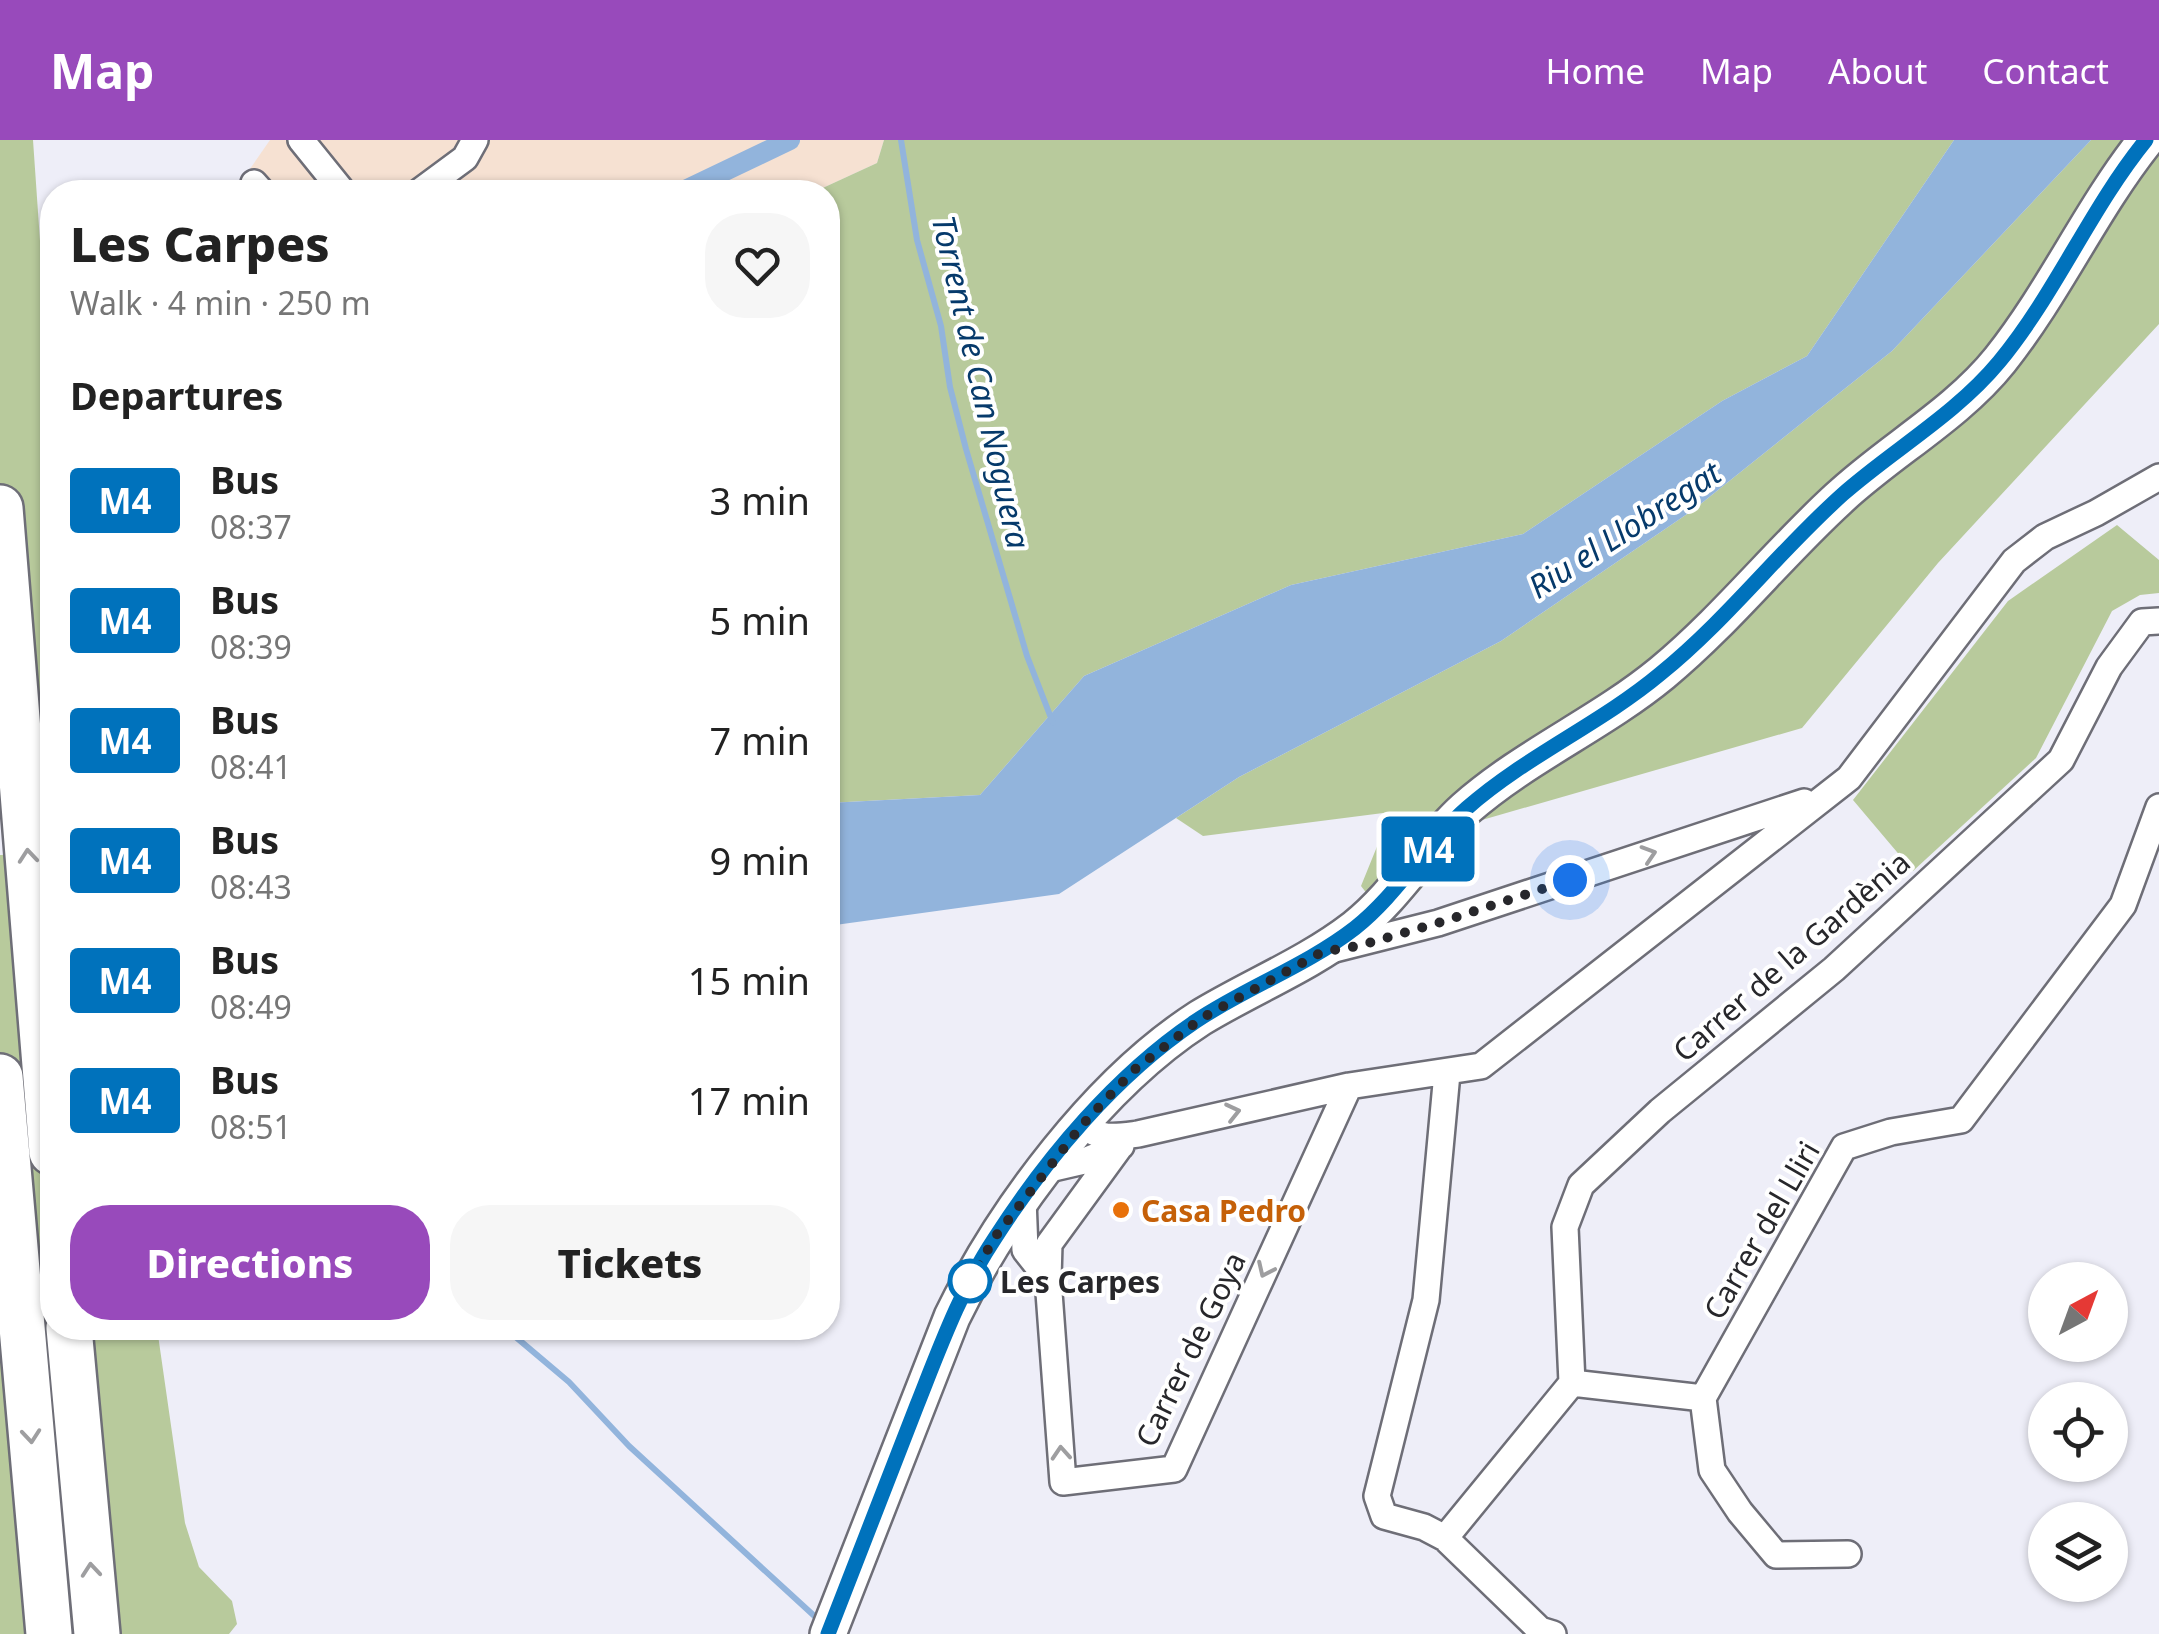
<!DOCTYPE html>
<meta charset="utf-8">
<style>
body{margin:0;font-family:"Noto Sans",sans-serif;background:#f6f6f6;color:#222;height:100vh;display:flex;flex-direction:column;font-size:38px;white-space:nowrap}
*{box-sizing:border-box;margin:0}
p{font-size:32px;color:#767676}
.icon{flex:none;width:55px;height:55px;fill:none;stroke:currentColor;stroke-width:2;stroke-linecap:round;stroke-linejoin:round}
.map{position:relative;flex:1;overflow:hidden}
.sheet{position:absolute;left:40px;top:40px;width:800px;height:1160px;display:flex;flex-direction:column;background:#fff;border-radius:40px;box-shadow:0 2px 8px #0004}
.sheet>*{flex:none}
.badge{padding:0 20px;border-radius:8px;font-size:35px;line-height:65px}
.needle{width:65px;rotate:41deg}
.controls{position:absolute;left:2028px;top:1122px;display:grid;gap:20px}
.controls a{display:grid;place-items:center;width:100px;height:100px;border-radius:50%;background:#fff;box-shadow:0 2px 8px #0004;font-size:50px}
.you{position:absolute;width:50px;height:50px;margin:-25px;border:8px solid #fff;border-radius:50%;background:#1a73e8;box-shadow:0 0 0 15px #1a73e833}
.map>.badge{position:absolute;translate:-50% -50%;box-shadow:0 0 0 5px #fff}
h2{padding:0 30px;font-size:38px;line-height:90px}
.round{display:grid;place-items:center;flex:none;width:105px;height:105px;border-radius:40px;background:#f6f6f6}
.head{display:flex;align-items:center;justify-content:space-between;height:170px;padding:0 30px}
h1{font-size:48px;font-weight:800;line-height:75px}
.button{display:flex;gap:20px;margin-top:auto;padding:20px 30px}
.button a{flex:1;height:115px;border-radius:40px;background:#984abb;color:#fff;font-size:40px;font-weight:800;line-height:115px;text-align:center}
.button a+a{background:#f6f6f6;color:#222}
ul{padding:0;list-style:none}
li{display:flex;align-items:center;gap:30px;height:120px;padding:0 30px}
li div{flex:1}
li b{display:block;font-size:38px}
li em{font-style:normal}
li .badge{min-width:110px;font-weight:700;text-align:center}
header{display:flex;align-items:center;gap:60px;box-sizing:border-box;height:140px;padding:0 50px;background:#984abb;color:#fff}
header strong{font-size:48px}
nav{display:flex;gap:55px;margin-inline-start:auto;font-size:35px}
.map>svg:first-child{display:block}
.industrial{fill:#f6e1d2}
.green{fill:#b8ca9c}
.water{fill:#92b4dc}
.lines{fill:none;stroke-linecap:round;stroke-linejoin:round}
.stream{stroke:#92b4dc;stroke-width:6}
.canal{stroke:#92b4dc;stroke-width:20}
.street-casing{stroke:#6e6e77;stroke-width:30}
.secondary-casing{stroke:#6e6e77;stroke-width:40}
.highway-casing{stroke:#6e6e77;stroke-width:50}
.street{stroke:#fff;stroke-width:25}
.secondary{stroke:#fff;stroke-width:35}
.highway{stroke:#fff;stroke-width:45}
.oneway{stroke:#9e9ea0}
.line-casing{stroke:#fff;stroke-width:22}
.line{stroke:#0072bc;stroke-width:15}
.walk{stroke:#27272b;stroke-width:10;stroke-dasharray:0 18}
.food-dot{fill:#e8710a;stroke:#fff;stroke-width:4}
.stop-dot{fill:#fff;stroke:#0072bc;stroke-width:5}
.labels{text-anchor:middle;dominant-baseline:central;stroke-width:8;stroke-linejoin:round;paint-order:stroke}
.street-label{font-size:30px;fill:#27272b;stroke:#fff}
.food-label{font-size:30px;font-weight:bold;fill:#c56008;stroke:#fff;text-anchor:start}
.stop-label{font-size:30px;font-weight:bold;fill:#27272b;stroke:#fff;text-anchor:start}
.water-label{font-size:32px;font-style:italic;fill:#063a6b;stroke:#fff}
</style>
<header>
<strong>Map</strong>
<nav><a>Home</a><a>Map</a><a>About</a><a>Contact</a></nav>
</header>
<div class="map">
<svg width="2159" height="1494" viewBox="0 0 2159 1494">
<rect width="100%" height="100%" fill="#eeeef8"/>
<path class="industrial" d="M270,0H884L877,23L814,52H234Z"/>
<path class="green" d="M0,0H33L40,101L52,161V610L0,607Z
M884,0H1954L1807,216L1722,261L1523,394L1291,445L1084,536L980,655L828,663V52H814L877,23Z
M2091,0H2159V184L1938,423L1802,588L1482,680L1390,784L1361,746L1391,672L1203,696L1176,678L1239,637L1501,501L1693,370L1892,211Z
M2117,385L2159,420V453L2140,455L2112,471L2036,618L1913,731L1853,660L2008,461Z
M52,714V1188H157L185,1383L199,1427L232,1461L237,1484L229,1494H0V715Z"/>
<path class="water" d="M1954,0H2091L1892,211L1693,370L1501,501L1239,637L1059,754L828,786V663L980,655L1084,536L1291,445L1523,394L1722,261L1807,216Z"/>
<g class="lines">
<path class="stream" d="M901,0L917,100L941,186L950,247L966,309L1027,516L1053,583
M505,1188L569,1242L629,1306L822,1483"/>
<path class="canal" d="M681,52L790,0"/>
<defs>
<path id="street" d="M301,0L343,52
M254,43L262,52
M419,52L465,18L475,0
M1331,810L1438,783L1804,662
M1447,933L1426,1160L1377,1356L1384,1376L1424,1387L1445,1398L1540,1490L1553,1494
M1082,985C1101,1000 1115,997 1138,994L1349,946L1481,926L1849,638L2014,421L2045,397L2096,373L2159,337
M1119,1008L1049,1104L1048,1139L1063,1342L1174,1329L1349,946
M1045,1030L1084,1021L1121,1006
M1023,1059L1025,1110L1048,1139
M1572,1243L1565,1087L1581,1045L1660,971L1834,829L2061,620L2109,527L2142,482L2159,481
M1445,1398L1572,1243L1703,1258
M1848,1414L1776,1415L1740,1372L1712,1330L1703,1258L1844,1007L1891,992L1961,980L2123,765L2159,667"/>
<path id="secondary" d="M828,1494L952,1177C1004,1070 1099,943 1200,878C1251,847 1307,825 1355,788C1398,754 1425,705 1465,669C1525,616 1600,584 1662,533C1726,480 1777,415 1838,359C1889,311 1956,275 2000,220C2055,151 2091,69 2146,0"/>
<path id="highway" d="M0,368L52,1012
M0,937L49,1494
M69,1188L97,1494"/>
</defs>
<use href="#street" class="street-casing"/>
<use href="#secondary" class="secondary-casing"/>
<use href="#highway" class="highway-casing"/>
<use href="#street" class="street"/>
<use href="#secondary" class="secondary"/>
<use href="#highway" class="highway"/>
</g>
<defs><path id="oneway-chevron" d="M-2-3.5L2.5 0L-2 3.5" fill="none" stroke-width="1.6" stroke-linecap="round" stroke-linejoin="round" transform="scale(2.5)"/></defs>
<g class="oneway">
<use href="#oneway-chevron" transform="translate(1649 714) rotate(-18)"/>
<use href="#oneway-chevron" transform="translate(28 716) rotate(-95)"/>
<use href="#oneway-chevron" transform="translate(1233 972) rotate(-13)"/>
<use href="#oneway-chevron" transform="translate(1265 1130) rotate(115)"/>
<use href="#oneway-chevron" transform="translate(31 1296) rotate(85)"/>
<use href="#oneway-chevron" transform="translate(1061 1313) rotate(-94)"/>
<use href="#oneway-chevron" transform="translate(91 1430) rotate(-95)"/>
</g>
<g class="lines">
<defs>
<path id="line" d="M828,1494C858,1418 887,1341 917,1265C940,1207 961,1149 995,1098C1047,1017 1116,935 1196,881C1247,847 1306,826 1355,788C1398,754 1426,704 1467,668C1526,616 1600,584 1660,534C1727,480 1779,411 1843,354C1893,310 1956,274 1999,222C2056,153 2090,69 2146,0"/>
</defs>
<use href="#line" class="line-casing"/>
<use href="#line" class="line"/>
<path class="walk" d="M970,1141L995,1097L1082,985L1134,930L1202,878L1322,812L1358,806L1438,783L1570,740"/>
</g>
<circle class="food-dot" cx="1121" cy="1070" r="10"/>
<circle class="stop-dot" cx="970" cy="1141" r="20"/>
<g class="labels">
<g class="street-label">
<text transform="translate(1791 816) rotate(-41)">Carrer de la Gardènia</text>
<text transform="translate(1761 1090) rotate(-60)">Carrer del Lliri</text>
<text transform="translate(1190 1209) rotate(-64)">Carrer de Goya</text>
</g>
<g class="food-label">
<text x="1141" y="1070">Casa Pedro</text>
</g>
<g class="stop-label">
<text x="1000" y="1141">Les Carpes</text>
</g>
<g class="water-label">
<text transform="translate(982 242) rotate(77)">Torrent de Can Noguera</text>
<text transform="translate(1624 389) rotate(-33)">Riu el Llobregat</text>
</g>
</g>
</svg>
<div class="controls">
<a><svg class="needle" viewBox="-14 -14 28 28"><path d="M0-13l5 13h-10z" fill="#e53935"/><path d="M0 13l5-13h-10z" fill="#767676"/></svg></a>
<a><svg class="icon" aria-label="locate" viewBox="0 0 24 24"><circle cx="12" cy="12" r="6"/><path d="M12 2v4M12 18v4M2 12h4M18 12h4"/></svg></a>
<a><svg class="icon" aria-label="layers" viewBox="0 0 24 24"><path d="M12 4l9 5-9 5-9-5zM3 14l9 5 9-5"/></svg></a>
</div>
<div class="you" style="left:1570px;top:740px"></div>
<b class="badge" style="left:1428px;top:709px;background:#0072bc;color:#fff">M4</b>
<section class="sheet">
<div class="head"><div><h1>Les Carpes</h1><p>Walk · 4 min · 250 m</p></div><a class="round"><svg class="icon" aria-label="heart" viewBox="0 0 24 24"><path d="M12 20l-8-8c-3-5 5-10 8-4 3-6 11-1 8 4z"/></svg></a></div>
<h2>Departures</h2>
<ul>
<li><span class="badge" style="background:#0072bc;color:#fff">M4</span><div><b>Bus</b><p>08:37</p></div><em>3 min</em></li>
<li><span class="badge" style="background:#0072bc;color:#fff">M4</span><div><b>Bus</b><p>08:39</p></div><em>5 min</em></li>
<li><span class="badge" style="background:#0072bc;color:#fff">M4</span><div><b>Bus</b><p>08:41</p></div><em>7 min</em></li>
<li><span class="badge" style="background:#0072bc;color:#fff">M4</span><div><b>Bus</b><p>08:43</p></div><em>9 min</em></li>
<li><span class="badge" style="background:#0072bc;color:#fff">M4</span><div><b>Bus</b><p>08:49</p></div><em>15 min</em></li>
<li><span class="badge" style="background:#0072bc;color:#fff">M4</span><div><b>Bus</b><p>08:51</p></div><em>17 min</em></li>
</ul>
<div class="button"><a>Directions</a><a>Tickets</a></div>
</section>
</div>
